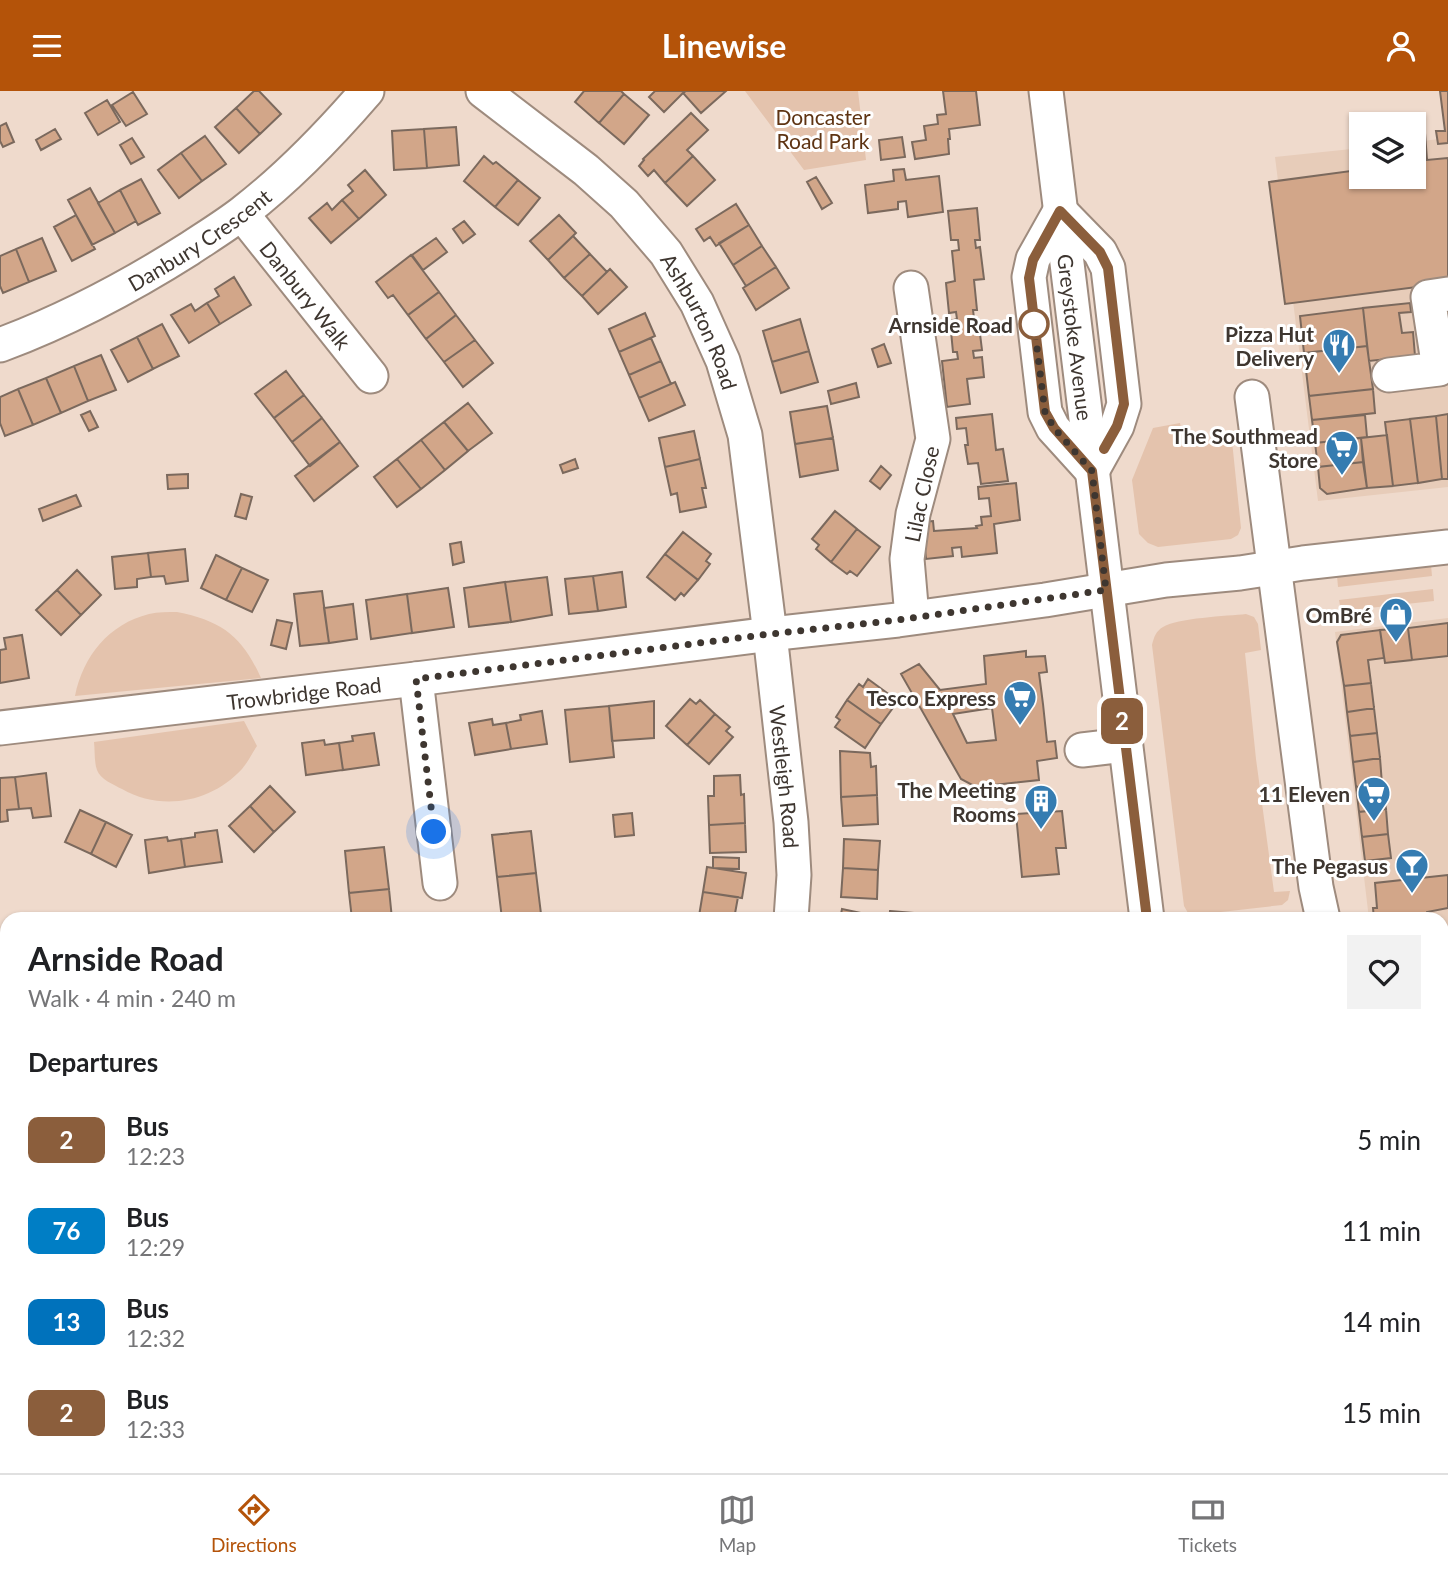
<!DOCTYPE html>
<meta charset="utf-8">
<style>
body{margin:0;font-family:Lato,sans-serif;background:#f2f2f2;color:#202124;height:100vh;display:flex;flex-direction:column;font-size:26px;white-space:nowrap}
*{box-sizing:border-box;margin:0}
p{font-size:23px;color:#757577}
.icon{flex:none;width:38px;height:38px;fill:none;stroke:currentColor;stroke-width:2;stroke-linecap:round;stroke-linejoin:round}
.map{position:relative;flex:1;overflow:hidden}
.sheet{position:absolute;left:0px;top:821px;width:1449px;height:562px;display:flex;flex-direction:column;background:#fff;border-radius:21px 21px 0 0;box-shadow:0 2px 5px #0004}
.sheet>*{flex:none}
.badge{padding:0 14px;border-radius:10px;font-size:24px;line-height:46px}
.fabs{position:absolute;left:1349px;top:21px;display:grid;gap:14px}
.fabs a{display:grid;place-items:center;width:77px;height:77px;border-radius:0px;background:#fff;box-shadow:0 2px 5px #0004;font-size:35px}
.you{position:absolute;width:35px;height:35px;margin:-18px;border:5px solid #fff;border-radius:50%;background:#1a73e8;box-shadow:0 0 0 10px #1a73e833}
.map>.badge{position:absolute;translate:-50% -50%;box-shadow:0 0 0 4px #fff}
h2{padding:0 28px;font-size:26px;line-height:63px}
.round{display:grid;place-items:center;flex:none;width:74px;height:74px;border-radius:0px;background:#f2f2f2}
.head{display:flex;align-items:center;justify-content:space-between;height:119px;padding:0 28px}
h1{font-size:33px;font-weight:700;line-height:52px}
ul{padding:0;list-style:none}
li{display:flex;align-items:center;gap:21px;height:91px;padding:0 28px}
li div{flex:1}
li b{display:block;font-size:26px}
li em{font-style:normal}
li .badge{min-width:77px;font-weight:700;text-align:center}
header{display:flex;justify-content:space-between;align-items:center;height:91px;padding:0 28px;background:#b45309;color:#fff;font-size:32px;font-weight:700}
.dock{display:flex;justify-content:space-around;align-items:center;height:98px;border-top:2px solid #e0e0e0;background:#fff;font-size:19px;color:#757577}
.dock a{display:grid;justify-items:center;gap:4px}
.dock .selected{color:#b45309}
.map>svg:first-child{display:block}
.built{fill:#e7ccb9}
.green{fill:#e4c3ad}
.building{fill:#d2a689;stroke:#7b695d;stroke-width:2;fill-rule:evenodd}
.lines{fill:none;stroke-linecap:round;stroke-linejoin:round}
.minor-casing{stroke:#9e8b7e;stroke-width:37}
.minor{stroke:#fff;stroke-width:33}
.line-casing{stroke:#fff;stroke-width:16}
.line{stroke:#8b5e3c;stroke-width:10}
.walk{stroke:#3e3630;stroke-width:7;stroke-dasharray:0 12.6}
.stop-dot{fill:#fff;stroke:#8b5e3c;stroke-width:3.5}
.labels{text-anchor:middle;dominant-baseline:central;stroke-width:6;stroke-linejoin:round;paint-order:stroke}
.park-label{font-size:21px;fill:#5e3312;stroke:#fff}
.street-label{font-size:21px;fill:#3e3630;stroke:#fff}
.stop-label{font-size:21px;font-weight:bold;fill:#3e3630;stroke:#fff;text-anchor:end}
.poi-label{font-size:21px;font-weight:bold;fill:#3e3630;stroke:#fff;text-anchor:end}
</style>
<header><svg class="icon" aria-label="menu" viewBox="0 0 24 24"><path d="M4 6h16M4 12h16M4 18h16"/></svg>Linewise<svg class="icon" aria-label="person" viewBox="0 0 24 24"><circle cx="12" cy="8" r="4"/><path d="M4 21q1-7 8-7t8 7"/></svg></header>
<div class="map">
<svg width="1448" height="1382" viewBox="0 0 1448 1382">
<rect width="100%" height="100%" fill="#efdacc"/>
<path class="built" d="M1448,47V396L1318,410L1275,66L1361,57L1362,86H1414V51Z
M1448,527V912L1442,913V828H1369L1335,541Z"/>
<path class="green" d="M745,0H858L866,69L804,79Z
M1180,332L1185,356L1232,350L1241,437L1238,444L1231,448L1158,456L1148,452L1139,443L1132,389L1153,337Z
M1431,474L1432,485L1338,496L1337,485Z
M1433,498L1434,510L1341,520L1339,509Z
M177,521C222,530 242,545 261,587L75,605C83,565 109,533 149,523C158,521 168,521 177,521Z
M1246,523L1254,526L1258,533L1261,559L1245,562L1256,668L1274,801L1290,800L1288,809L1282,814L1194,824L1188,822L1184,815L1152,554C1154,546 1156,540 1163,536C1176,527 1228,525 1246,523Z
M244,630L257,655C252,662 248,671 242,678C212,711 162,721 122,698C114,694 100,688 97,679C94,671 95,659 94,651Z
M1238,1376H1360L1361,1382H1239Z"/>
<path class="building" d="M254,0H259L281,23L260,43L236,17Z
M584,0H621L624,3L599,32L575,11Z
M655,0H685L664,21L649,6Z
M686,0H726L701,22L683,2Z
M943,0H976L980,34L949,38L950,48H948L949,63L915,68L912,51L926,49L924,35L938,33L937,24L946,23Z
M1440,0H1448V52L1438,53L1436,40H1445Z
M133,1L147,23L126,35L112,14Z
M624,3L649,24L624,53L599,32Z
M107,9L120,31L98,44L85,22Z
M236,17L260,43L239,62L215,36Z
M691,22L708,39L687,59L693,65L665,92L654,79L648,85L639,75L644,69L643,68Z
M6,32L14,51L3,56L0,50V35Z
M456,36L459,74L427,77L424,38Z
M55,38L61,48L41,59L36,49Z
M424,38L427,77L394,79L392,40Z
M1425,42L1427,69L1448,67V192L1285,213L1269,91L1359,79L1357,51L1362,50V86H1414V43Z
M205,45L226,73L202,90L181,62Z
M902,46L905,66L881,69L879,49Z
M132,47L144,66L131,73L120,54Z
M181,62L202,90L179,107L158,79Z
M484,65L493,73L496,71L518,89L495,116L464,90Z
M693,65L715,89L687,115L665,92Z
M904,78L906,89L939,85L943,121L908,126L906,110L898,111V118L868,122L865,94L894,90L893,79Z
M365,79L386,104L359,128L342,109L353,100L348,94Z
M816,86L832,112L822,118L807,91Z
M141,88L160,122L138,134L120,99Z
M518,89L540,107L518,134L495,116Z
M90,97L115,142L92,154L68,109Z
M120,99L136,130L115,142L98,112Z
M342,109L359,128L331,152L309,127L327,112L332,119Z
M736,113L749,134L716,155L710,146L704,150L696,138Z
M977,117L980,149H975L976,157L980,156L984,188L974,189L977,219H973L974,227H978L982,259L973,260L974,267L982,266L984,286L967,288L970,313L947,316L942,270L958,268L957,261H953L950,230L957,228L956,221L949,222L946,192L955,190L952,160L959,159L958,149H951L948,120Z
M76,124L95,158L72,170L54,136Z
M559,124L576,142L548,169L530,150Z
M464,130L475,143L463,152L453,138Z
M749,134L762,155L733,174L719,152Z
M573,145L590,163L564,187L548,169Z
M42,147L56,180L29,191L16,158Z
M436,147L447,161L423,179L412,164Z
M762,155L776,176L746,195L733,174Z
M16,158L29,191L3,202L0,195V165Z
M590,163L607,181L582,205L564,187Z
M411,164L439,201L408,224L393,204L388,207L376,191Z
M776,176L789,197L756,219L743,197Z
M610,178L627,196L598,223L582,205Z
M234,186L251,214L220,233L207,212L219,205L215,198Z
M439,201L456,224L426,248L408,224Z
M207,212L220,233L189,252L171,224L191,213L195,220Z
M1410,212L1411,221L1399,222L1402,242L1413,241L1415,265L1369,270L1363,217Z
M1363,217L1367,255L1304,262L1300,225Z
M645,222L655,245L619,261L609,238Z
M456,224L475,249L444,271L426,248Z
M800,228L809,260L772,271L763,240Z
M162,233L179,265L153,278L137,246Z
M137,246L153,278L128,291L111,259Z
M651,247L661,270L629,284L619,261Z
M475,249L493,272L463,296L444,271Z
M884,253L891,272L878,276L872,258Z
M1367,255L1373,298L1309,305L1304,262Z
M809,260L818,291L781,302L772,271Z
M101,264L116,299L88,310L74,275Z
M661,270L671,293L639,307L629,284Z
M74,275L88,310L61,322L46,287Z
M286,280L304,304L274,327L255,303Z
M46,287L61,322L33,334L18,298Z
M675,291L685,314L649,330L639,307Z
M856,292L859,306L831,313L828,300Z
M18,298L33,334L5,345L0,332V306Z
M1373,298L1375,322L1312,329L1309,305Z
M304,304L322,327L292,351L274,327Z
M468,312L492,342L468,360L444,331Z
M827,315L833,347L795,353L790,321Z
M90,320L98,336L89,340L81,324Z
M992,323L996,359L1003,358L1008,390L981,393L978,372L968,373L965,354H968L966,337L957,338L956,327Z
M1448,323V388H1442L1436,325Z
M1365,324L1367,346L1315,352L1312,329Z
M1436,325L1442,388L1418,392L1410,328Z
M322,327L340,351L310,375L292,351Z
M1410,328L1418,392L1393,395L1385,331Z
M444,331L468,360L445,379L421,349Z
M694,340L700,368L665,376L659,347Z
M1387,344L1393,395L1367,397L1361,347Z
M833,347L838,379L800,386L795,353Z
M1361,347L1363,371L1318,376L1315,352Z
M421,349L445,379L421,398L397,368Z
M340,351L358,375L314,410L295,385Z
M397,368L421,398L397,416L374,386Z
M575,368L578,377L563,382L560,374Z
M700,368L706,397H702L706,416L680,421L677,402L671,404L665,376Z
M1363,371L1367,397L1327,403L1320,397L1318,376Z
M881,375L891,384L880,398L870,390Z
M188,383V397L168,398L167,384Z
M1016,392L1020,429L994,433L997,462L962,466L961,456L952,457L953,465L926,468L922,431L933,430L934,440L977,437L976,435L982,434L981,426L991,425L989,407L979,408L978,396Z
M241,403L252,406L246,428L235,425Z
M76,404L81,415L43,430L39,418Z
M835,420L857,438L831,471L816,458L819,454L812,448Z
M857,438L880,456L857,485L850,480L847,483L831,471Z
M683,441L711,463L706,470L710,473L698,489L665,463Z
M461,451L464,471L453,474L450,453Z
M185,458L188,490L166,493L164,485L151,486L148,462Z
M148,462L151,486L137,488V496L115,498L112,466Z
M665,463L698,489L684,505L681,502L675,509L647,486Z
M216,464L242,477L226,509L201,497Z
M242,477L268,489L252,521L226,509Z
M77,479L101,504L81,524L57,499Z
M622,481L626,516L598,520L593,485Z
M593,485L598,520L569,523L565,488Z
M547,486L552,524L511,531L505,491Z
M505,491L511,531L469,536L464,497Z
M448,497L454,536L412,542L407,503Z
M57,499L81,524L61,544L36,519Z
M322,500L329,552L300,555L294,503Z
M407,503L412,542L371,548L366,509Z
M353,513L357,548L329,552L324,517Z
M277,529L292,532L286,558L271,554Z
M1448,532V565L1412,569L1408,537Z
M1408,537L1412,569L1385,572L1380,539Z
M1380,539L1384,567L1368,569L1371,592L1344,595L1337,551L1341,544Z
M22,544L29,587L0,592V559L6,558L4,547Z
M1026,560V566L1045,565L1047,581L1039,582L1043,613L1047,651L1055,650L1057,667L1037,670L1039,689L976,696L961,688L901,583L919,573L940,599L986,593L984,565ZM992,617L996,649L967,652L953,623Z
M868,588L898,610L881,633L847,609L859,593L863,596Z
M1371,592L1374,617L1347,621L1344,595Z
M690,608L696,613L700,609L715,623L687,654L666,635Z
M847,609L881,633L865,657L835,636L840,629L836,626Z
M654,610V647L612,650L609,615Z
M609,615L614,666L570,671L565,619Z
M1374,617L1377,642L1350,645L1347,621Z
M542,620L547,653L511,658L506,632L521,629L520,624Z
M715,623L730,636L726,640L733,646L709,673L687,654Z
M492,628L493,634L506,632L511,658L475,664L469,632Z
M374,642L379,674L343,679L339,652L353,650L352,645Z
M1377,642L1380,667L1353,671L1350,645Z
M324,649L325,654L339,652L343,679L306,684L302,652Z
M840,660L870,662L871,676L876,675L877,704L841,706Z
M1380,667L1382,693L1356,696L1353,671Z
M46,682L51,725L33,727L31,717L19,718L15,686Z
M740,684L741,704L744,703L745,732L709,734L708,705H714V685Z
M15,686L19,718L7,719L8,730L0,731V687Z
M1382,693L1386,718L1359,721L1356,696Z
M270,695L295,721L274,741L250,715Z
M877,704L878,733L843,735L841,706Z
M250,715L274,741L254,761L229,735Z
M1386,718L1388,743L1362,746L1359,721Z
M80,719L106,731L91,763L65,751Z
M1062,720L1066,757H1056L1059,783L1022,786L1016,723Z
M632,722L634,744L615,746L613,724Z
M106,731L132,744L116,776L91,763Z
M745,732L746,761L710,762L709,734Z
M217,739L222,771L185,776L181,748L195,746V742Z
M531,740L536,782L497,786L492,744Z
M1388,743L1391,767L1365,770L1362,746Z
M167,746L168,750L181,748L185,776L149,782L145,749Z
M844,748L880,750L878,779L843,777Z
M384,756L389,798L349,802L345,760Z
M713,766L739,767V778L713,777Z
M707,776L746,782L742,807L703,801Z
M843,777L878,779L877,808L841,806Z
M536,782L541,823L502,828L497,786Z
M1448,784V817L1427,821V828H1374L1373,817H1377L1375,792Z
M389,798L392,828H352L349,802Z
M703,801L738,806L734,828H715L699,825Z
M842,818L880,826V828H840Z
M890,820L913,822L912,828H889Z
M5,929H7V965H4Z
M1442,1074L1448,1082V1108L1442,1112Z
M1448,1108V1147L1446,1148L1442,1143V1112Z
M0,1255L7,1261V1289L0,1297Z
M317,1376H347L348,1382H319Z
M347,1376H376L377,1382H348Z
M514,1376H545L540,1382H508Z
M625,1376H667L669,1378L665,1382H617Z
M815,1376H852L854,1378L848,1382H805Z
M939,1376H1004L1001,1382H942Z
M1116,1376H1148V1382H1099L1098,1378Z"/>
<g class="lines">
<defs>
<g id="minor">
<path id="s1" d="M483,0L586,79L624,113L666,162L697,212L723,270L745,344L770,543L791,731L794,784L791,828"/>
<path id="s2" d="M1046,0L1147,828"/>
<path d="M1060,120L1100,161L1108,177L1124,313L1117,335L1092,380"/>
<path d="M1060,120L1033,168L1029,186L1045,321L1053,337L1092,380"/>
<path id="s3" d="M242,123L371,285"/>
<path d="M911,197L933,348L913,423L907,468L912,526"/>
<path id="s4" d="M0,254C67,229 129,196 189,158C207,146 225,135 242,122C289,86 329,44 367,0"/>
<path d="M1389,284L1439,278L1428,206L1448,203"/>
<path d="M1252,306L1316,796L1323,828"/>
<path d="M416,588L440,792"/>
<path id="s5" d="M0,637L416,588L770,543L898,529L1045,509L1166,489L1240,482L1303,472L1448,456"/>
<path d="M1082,659L1125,654"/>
<path d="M0,1011H7"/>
<path d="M0,1349H7"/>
<path d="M165,1376L186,1382"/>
<path d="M734,1376L739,1382"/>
<path d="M1222,1376V1382"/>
<path d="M1392,1376L1393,1382"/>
<path d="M435,1382L440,1376"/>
</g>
</defs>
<use href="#minor" class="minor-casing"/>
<use href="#minor" class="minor"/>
</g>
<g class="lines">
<defs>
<path id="line" d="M1104,358L1117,335L1124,313L1108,177L1100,161L1060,120L1033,169L1029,187L1045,321L1054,337L1092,380L1147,828"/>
</defs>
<use href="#line" class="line-casing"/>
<use href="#line" class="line"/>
<path class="walk" d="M434,741L416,588L770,543L898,529L1106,499L1092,380L1054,337L1045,321L1034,233"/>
</g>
<defs>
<symbol id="restaurant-pin" viewBox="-11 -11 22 30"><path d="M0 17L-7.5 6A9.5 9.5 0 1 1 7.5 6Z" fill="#357cb1" stroke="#fff"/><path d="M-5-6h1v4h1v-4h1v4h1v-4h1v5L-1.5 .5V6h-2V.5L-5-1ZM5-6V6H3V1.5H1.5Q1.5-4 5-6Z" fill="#fff"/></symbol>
<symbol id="supermarket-pin" viewBox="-11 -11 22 30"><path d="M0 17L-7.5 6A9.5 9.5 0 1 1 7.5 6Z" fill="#357cb1" stroke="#fff"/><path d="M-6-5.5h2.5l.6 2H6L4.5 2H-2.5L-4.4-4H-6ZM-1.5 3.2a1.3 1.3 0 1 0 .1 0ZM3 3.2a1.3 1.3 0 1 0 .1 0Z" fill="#fff"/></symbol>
<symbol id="shop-pin" viewBox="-11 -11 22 30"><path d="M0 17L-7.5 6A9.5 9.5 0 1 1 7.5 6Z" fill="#357cb1" stroke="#fff"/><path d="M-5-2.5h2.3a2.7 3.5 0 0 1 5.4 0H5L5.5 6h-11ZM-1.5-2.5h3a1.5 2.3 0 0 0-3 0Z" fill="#fff"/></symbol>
<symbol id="building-pin" viewBox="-11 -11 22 30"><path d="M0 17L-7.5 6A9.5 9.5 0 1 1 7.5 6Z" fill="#357cb1" stroke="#fff"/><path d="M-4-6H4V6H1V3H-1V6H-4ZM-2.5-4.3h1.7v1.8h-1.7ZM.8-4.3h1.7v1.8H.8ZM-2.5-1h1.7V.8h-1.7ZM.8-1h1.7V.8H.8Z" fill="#fff"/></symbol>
<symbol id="bar-pin" viewBox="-11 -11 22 30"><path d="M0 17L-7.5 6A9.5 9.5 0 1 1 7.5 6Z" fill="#357cb1" stroke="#fff"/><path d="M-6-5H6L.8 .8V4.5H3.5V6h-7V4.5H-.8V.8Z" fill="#fff"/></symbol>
</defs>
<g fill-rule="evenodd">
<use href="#restaurant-pin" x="1320" y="235" width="38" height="52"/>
<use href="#supermarket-pin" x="1323" y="337" width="38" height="52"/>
<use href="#shop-pin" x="1377" y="504" width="38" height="52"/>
<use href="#supermarket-pin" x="1001" y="587" width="38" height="52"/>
<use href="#supermarket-pin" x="1355" y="683" width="38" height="52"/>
<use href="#building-pin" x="1022" y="691" width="38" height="52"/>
<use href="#bar-pin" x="1393" y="755" width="38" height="52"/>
</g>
<circle class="stop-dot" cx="1034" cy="233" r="14"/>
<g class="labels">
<g class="park-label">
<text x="823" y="25">Doncaster<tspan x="823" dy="24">Road Park</tspan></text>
</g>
<g class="street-label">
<text stroke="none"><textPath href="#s4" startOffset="226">Danbury Crescent</textPath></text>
<text stroke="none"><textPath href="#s3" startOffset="103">Danbury Walk</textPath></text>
<text stroke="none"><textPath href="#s1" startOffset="322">Ashburton Road</textPath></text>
<text stroke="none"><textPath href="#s2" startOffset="248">Greystoke Avenue</textPath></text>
<text transform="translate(921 403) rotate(-78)">Lilac Close</text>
<text stroke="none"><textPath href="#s5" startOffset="306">Trowbridge Road</textPath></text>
<text stroke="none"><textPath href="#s1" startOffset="789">Westleigh Road</textPath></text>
</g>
<g class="stop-label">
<text x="1013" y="233">Arnside Road</text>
</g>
<g class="poi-label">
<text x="1314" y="242">Pizza Hut<tspan x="1314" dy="24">Delivery</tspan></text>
<text x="1318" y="344">The Southmead<tspan x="1318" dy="24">Store</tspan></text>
<text x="1372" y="523">OmBré</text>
<text x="996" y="606">Tesco Express</text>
<text x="1016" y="698">The Meeting<tspan x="1016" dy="24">Rooms</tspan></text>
<text x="1350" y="702">11 Eleven</text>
<text x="1388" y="774">The Pegasus</text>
</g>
</g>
</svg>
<div class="fabs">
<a><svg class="icon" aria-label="layers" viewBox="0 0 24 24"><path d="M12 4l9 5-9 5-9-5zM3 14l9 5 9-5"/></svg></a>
</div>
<div class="you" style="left:434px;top:741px"></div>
<b class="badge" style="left:1122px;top:630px;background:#8b5e3c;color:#fff">2</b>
<section class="sheet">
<div class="head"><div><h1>Arnside Road</h1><p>Walk · 4 min · 240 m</p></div><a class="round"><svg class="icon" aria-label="heart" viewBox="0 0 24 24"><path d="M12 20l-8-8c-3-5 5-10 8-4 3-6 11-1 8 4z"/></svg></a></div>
<h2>Departures</h2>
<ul>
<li><span class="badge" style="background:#8b5e3c;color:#fff">2</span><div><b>Bus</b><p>12:23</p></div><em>5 min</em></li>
<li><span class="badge" style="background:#007ec5;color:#fff">76</span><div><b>Bus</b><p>12:29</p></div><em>11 min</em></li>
<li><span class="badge" style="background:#0072bc;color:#fff">13</span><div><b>Bus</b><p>12:32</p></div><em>14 min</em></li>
<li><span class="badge" style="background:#8b5e3c;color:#fff">2</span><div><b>Bus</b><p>12:33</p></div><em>15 min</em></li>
</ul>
</section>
</div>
<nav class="dock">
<a class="selected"><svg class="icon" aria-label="directions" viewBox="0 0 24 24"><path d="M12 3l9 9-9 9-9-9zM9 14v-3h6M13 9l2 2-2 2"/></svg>Directions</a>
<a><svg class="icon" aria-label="map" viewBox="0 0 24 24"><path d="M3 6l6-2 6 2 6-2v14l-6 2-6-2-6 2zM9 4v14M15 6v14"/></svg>Map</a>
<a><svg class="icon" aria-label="tickets" viewBox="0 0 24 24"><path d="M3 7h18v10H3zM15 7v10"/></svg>Tickets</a>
</nav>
